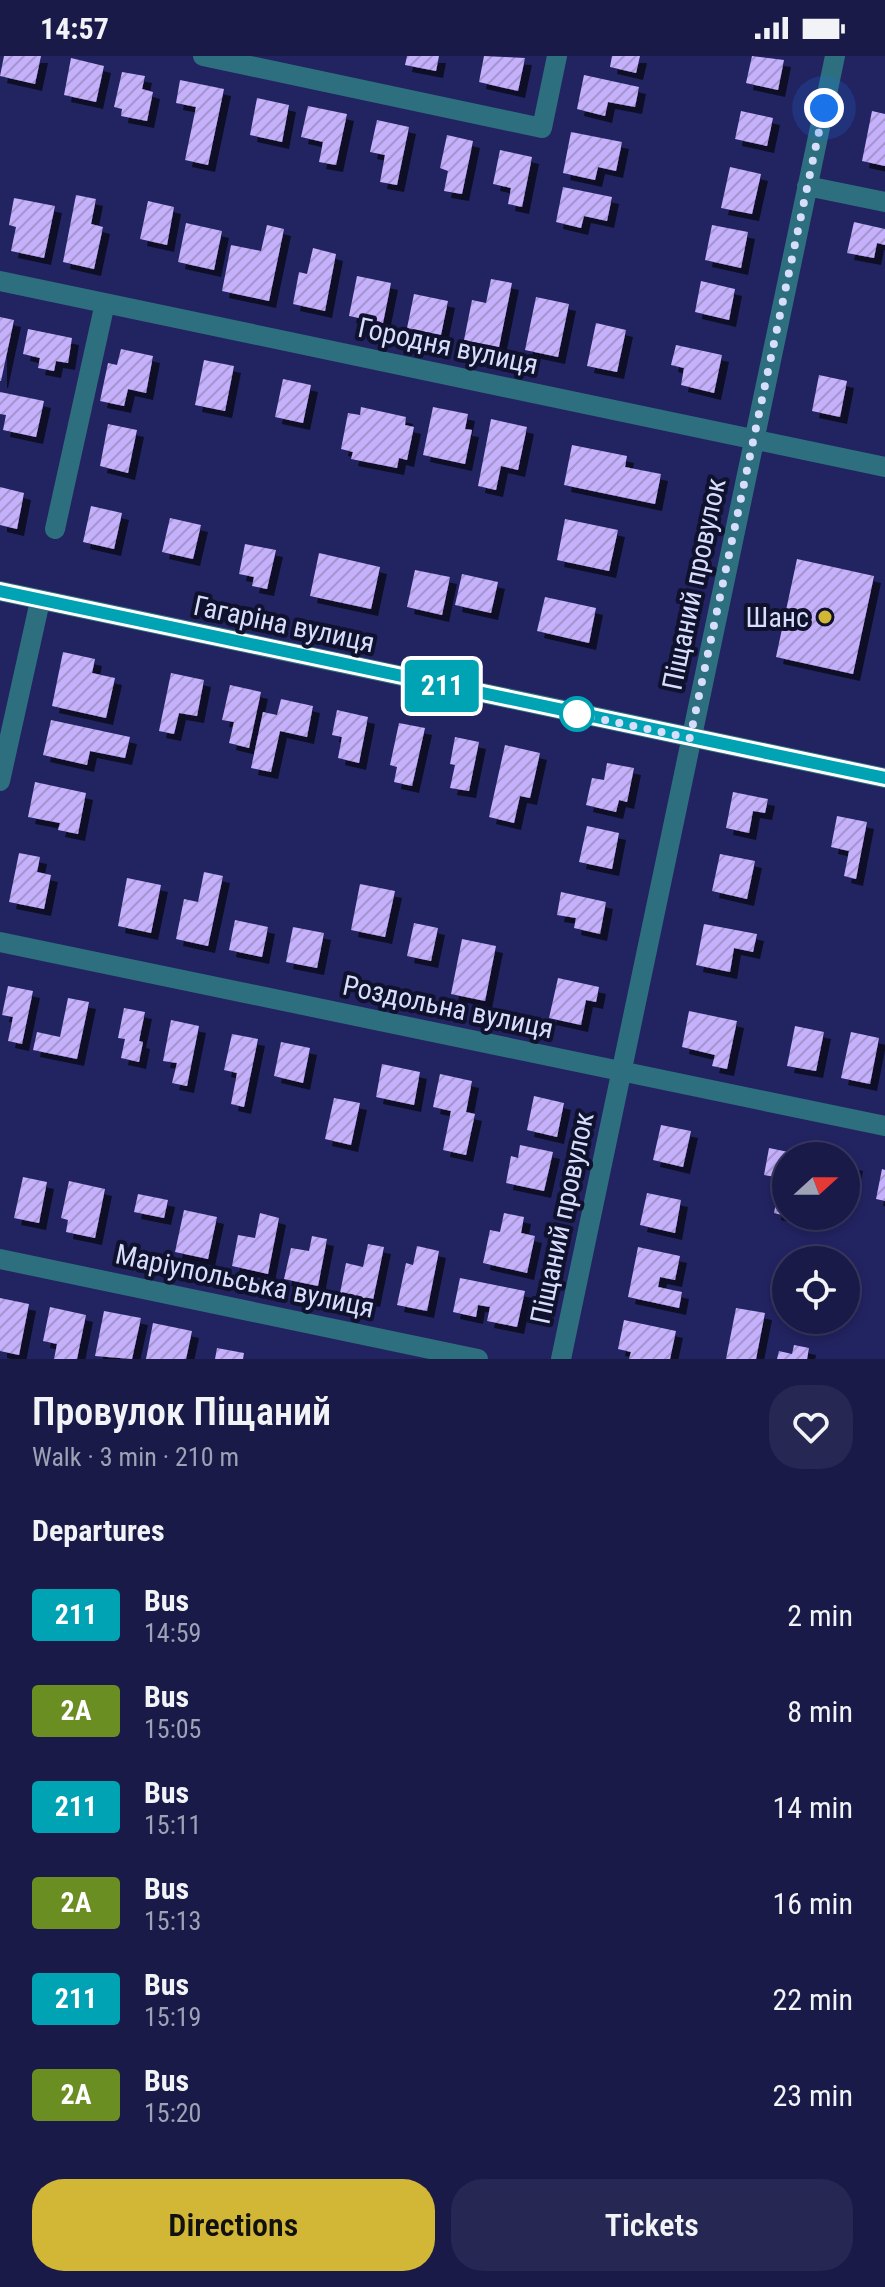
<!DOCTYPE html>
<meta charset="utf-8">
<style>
body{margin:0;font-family:"Roboto Condensed",sans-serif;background:#272753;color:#f1f3f6;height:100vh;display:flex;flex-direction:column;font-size:30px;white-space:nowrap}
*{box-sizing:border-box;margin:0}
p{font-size:26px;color:#9fa1b4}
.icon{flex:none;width:44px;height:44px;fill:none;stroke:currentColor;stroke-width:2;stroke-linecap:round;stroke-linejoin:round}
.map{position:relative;height:1303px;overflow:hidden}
.side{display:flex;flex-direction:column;background:#1a1a49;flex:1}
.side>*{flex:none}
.badge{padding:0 16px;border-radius:6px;font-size:28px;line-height:52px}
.needle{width:52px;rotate:69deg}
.controls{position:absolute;left:772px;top:1086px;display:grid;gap:16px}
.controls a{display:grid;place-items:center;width:88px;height:88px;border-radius:50%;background:#1a1a49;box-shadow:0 4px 12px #0003,0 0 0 2px #383861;font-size:40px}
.you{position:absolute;width:40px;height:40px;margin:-20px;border:6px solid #fff;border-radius:50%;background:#1a73e8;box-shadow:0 0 0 12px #1a73e833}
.map>.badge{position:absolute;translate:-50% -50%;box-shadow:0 0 0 4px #fff}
h2{padding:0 32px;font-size:30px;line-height:72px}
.round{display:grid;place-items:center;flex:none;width:84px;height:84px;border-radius:32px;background:#272753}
.headline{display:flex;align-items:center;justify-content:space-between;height:136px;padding:0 32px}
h1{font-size:38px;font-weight:600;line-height:60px}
.cta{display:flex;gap:16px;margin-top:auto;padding:16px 32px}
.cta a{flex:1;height:92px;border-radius:32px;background:#d2b736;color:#111;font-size:32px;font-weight:600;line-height:92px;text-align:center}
.cta a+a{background:#272753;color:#f1f3f6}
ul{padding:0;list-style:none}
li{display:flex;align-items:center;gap:24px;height:96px;padding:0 32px}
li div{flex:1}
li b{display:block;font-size:30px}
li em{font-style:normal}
li .badge{min-width:88px;font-weight:700;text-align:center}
.status{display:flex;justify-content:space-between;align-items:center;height:56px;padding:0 40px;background:#1a1a49;direction:ltr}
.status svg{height:22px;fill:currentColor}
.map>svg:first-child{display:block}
.building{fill:url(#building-hatch);filter:url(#shadow)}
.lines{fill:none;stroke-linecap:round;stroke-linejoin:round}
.minor{stroke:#2d6f7f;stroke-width:20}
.tertiary{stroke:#2d6f7f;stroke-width:20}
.line-casing{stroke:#fff;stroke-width:18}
.line{stroke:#00a3b4;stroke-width:12}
.walk{stroke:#d7defc;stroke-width:8;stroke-dasharray:0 14.4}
.poi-dot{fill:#d2b736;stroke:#10122d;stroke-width:3}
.stop-dot{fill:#fff;stroke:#00a3b4;stroke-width:4}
.labels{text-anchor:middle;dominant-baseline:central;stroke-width:8;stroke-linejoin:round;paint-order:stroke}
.street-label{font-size:28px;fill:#d7defc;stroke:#10122d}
.poi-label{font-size:28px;fill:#d7defc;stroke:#10122d;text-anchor:end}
</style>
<div class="status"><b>14:57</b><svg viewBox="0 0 49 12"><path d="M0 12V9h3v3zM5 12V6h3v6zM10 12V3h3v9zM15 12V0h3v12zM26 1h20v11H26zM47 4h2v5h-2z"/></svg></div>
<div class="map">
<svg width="885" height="1303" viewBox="0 0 885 1303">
<defs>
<pattern id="building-hatch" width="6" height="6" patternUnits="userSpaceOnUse" patternTransform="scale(2)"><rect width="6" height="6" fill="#c5b0fb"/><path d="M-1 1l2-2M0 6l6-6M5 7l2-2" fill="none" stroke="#a495cf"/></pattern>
<filter id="shadow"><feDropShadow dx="7" dy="7" stdDeviation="0" flood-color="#0009"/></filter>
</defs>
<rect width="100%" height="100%" fill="#222361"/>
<path class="building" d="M4,0H41L35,28L0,20Z
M407,0H439L436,15L405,9Z
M484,0L525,2L518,35L479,26Z
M612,0H640L636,17L610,11Z
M752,0L784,4L778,34L746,27Z
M71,2L104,10L96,46L64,39Z
M122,16L145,20L142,33L153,36L147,65L121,60L122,53L114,51Z
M584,19L639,31L635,51L608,46L605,60L577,53Z
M180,24L224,33L208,109L185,104L196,51L176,47Z
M257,42L289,49L282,86L250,79Z
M308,50L347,58L336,109L319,106L323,86L301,81Z
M741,55L773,62L767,90L735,83Z
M872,55L885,58V110L862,105Z
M377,64L409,71L397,129L380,126L385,99L370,96Z
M571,76L622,86L616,115L598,111L595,124L563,117Z
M447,79L473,85L462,138L444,135L448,115L440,112Z
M500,94L532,101L522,151L508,148L511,132L493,128Z
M730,111L761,118L752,158L721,152Z
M563,131L612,141L607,165L584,160L581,172L556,166Z
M76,139L96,143L91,168L103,171L94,213L63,206Z
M14,142L55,150L44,202L11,195L16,171L9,169Z
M148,145L174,151L167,189L140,183Z
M854,166L885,173V189L877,187L874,202L847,197Z
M186,167L222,175L214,214L178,206Z
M267,169L284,173L269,245L222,235L231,189L261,195Z
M712,169L748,176L741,212L705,204Z
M313,192L336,198L325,255L293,248L299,216L307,218Z
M357,220L391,227L383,267L349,260Z
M491,223L512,227L499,291L464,284L472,244L486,247Z
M701,225L735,233L729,264L695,256Z
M414,238L448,245L441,279L407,272Z
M536,241L569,248L558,301L525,294Z
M0,261L14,264L1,325H0Z
M596,267L626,274L617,316L587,310Z
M28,273L72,282L68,307L56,305L54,315L38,312L40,302L23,298Z
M676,289L722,299L714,337L681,329L684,312L671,309Z
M121,293L153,300L146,337L128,333L124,350L100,345L108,307L117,309Z
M204,304L234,310L225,355L195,349Z
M819,319L847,325L840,361L812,355Z
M283,323L311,329L303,367L275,361Z
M0,336L44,345L36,381L3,374L6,359L0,358Z
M361,351L406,361L405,369L414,371L407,404L399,402L397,412L351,403L353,396L341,393L348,357L360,359Z
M433,351L468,358L465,373L472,374L465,408L423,399Z
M491,363L527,371L518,414L501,410L496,434L478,430Z
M108,368L137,374L128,417L100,410Z
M572,389L627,400L625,411L661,418L655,448L564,429Z
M0,431L24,437L17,473L0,469Z
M91,450L122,457L114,493L83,486Z
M170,462L201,469L193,503L162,496Z
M565,463L618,474L609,515L557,504Z
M245,488L276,494L267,533L252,530L254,521L239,518Z
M319,497L380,511L371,553L310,540Z
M797,503L874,520L853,618L776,601Z
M415,514L450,521L442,559L407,551Z
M462,518L498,526L491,557L455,549Z
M545,541L596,552L589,587L537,575Z
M63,596L95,603L92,617L115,622L106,662L52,650Z
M171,617L204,624L197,660L179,657L174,678L159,675Z
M230,629L261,636L249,692L229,687L234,666L222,664Z
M281,643L313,650L307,681L280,675L271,716L251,712L263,656L277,659Z
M337,654L368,661L359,707L338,702L342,681L332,679Z
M51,664L130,681L125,702L90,695L87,709L43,699Z
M399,667L425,672L412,730L394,726L397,711L390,709Z
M455,681L479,686L469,735L450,732L455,709L450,708Z
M505,689L540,697L530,742L520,740L514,767L489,761Z
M607,707L634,712L627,746L619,744L616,756L586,749L592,722L604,724Z
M35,726L86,737L78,778L58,774L60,767L28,761Z
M733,736L768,743L765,757L753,755L749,777L726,772Z
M837,760L867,766L856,823L844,820L849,795L831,791Z
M587,770L619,777L612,813L579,806Z
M19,797L40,801L37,816L51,819L44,853L9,846Z
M720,798L755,805L747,843L712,835Z
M204,816L223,820L208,890L176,883L184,843L198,846Z
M127,822L161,829L151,877L118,870Z
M360,828L395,835L385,881L351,874Z
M561,836L606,846L600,878L574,872L576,862L557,859Z
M235,864L268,871L262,901L229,894Z
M414,867L438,872L431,905L407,900Z
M704,868L757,878L753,896L734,892L730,916L696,909Z
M293,871L324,877L317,912L286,906Z
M462,883L496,890L485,945L451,938Z
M558,922L599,931L596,946L586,944L581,969L549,962Z
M8,930L33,935L22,988L8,985L13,961L2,959Z
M68,942L89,946L77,1003L33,994L37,976L60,981Z
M124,952L145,956L139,985L143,986L139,1006L121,1002L125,983L118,982Z
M689,955L737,965L727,1013L712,1010L715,999L682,991Z
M171,964L199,970L187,1030L172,1027L177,1007L163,1005Z
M795,970L824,976L816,1015L787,1010Z
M851,976L879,982L870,1028L841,1022Z
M232,978L258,983L244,1051L231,1048L237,1017L224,1014Z
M281,986L310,992L303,1027L274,1020Z
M382,1008L420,1016L414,1049L376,1041Z
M440,1018L472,1025L466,1056L475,1058L466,1099L443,1094L451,1055L433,1051Z
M534,1040L564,1047L557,1081L527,1074Z
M334,1042L360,1047L351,1089L325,1083Z
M661,1069L691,1075L683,1111L653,1104Z
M520,1089L553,1096L544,1135L506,1127L511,1100L518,1102Z
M769,1092L803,1099L786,1100V1160L774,1157L781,1122L764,1119Z
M846,1106L856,1108L849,1141L846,1140Z
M882,1113L885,1114V1145L876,1143Z
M23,1121L47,1126L39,1167L14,1162Z
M69,1125L105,1133L95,1182L66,1176L68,1164L61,1162Z
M647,1137L681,1144L675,1177L640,1169Z
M138,1138L168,1144L164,1162L134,1156Z
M184,1154L217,1161L208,1203L175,1196Z
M260,1157L279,1162L268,1218L232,1210L238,1179L255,1182Z
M504,1157L524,1161L521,1177L535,1180L527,1217L483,1207L490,1174L500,1176Z
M312,1180L327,1183L318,1230L284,1223L291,1192L309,1195Z
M368,1188L384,1191L373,1244L340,1237L346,1207L363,1211Z
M417,1190L439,1195L427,1255L397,1249L406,1207L413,1209Z
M638,1191L680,1200L675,1224L660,1221L658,1231L682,1236L679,1252L628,1241Z
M460,1222L525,1235L517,1271L487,1265L490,1251L478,1249L476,1261L453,1256Z
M0,1242L29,1248L19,1299L0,1295Z
M50,1251L86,1259L77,1303H54L57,1288L43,1285Z
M736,1252L765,1257L756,1303H726Z
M104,1255L141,1262L132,1303L95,1300Z
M624,1264L676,1275L670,1303H629L631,1296L618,1293Z
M153,1267L192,1275L186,1303H146Z
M794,1289L809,1292L807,1303H777L779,1295L792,1298Z
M217,1292L244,1297L243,1303H215Z"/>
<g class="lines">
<path class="minor" d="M203,0L542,72L557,0
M807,130L885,146
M0,225L885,411
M55,473L105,247
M0,725L40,545
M0,886L885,1070
M0,1203L478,1303
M561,1303L835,0"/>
<path class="tertiary" d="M0,535L885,722"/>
</g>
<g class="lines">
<defs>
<path id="line" d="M0,535L885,722"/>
</defs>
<use href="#line" class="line-casing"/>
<use href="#line" class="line"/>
<path class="walk" d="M577,658L690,682L824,52"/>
</g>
<circle class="poi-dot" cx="825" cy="561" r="8"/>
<circle class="stop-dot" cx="577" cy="658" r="16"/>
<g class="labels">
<g class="street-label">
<text transform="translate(448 290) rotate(12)">Городня вулиця</text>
<text transform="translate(694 528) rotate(-78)">Піщаний провулок</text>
<text transform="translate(284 568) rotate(12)">Гагаріна вулиця</text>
<text transform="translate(448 951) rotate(12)">Роздольна вулиця</text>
<text transform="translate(562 1162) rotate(-78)">Піщаний провулок</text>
<text transform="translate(245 1225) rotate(12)">Маріупольська вулиця</text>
</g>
<g class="poi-label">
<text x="809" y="561">Шанс</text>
</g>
</g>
</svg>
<div class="controls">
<a><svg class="needle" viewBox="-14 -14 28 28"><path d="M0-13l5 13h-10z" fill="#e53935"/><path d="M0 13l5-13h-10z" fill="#9fa1b4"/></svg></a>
<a><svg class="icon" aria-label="locate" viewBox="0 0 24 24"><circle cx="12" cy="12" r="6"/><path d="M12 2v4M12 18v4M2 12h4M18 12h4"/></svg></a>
</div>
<div class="you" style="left:824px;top:52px"></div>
<b class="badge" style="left:442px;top:630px;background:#00a3b4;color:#fff">211</b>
</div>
<section class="side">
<div class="headline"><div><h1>Провулок Піщаний</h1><p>Walk · 3 min · 210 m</p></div><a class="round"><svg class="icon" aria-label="heart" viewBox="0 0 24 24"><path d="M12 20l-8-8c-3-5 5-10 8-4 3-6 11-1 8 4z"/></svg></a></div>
<h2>Departures</h2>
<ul>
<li><span class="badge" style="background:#00a3b4;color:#fff">211</span><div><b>Bus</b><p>14:59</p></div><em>2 min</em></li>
<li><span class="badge" style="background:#6b8e23;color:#fff">2А</span><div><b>Bus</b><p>15:05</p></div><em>8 min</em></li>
<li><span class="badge" style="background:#00a3b4;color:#fff">211</span><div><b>Bus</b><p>15:11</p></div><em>14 min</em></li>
<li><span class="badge" style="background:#6b8e23;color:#fff">2А</span><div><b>Bus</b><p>15:13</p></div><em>16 min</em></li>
<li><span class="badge" style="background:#00a3b4;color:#fff">211</span><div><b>Bus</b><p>15:19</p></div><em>22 min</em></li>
<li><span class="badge" style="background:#6b8e23;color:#fff">2А</span><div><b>Bus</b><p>15:20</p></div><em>23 min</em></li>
</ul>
<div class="cta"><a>Directions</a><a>Tickets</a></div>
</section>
